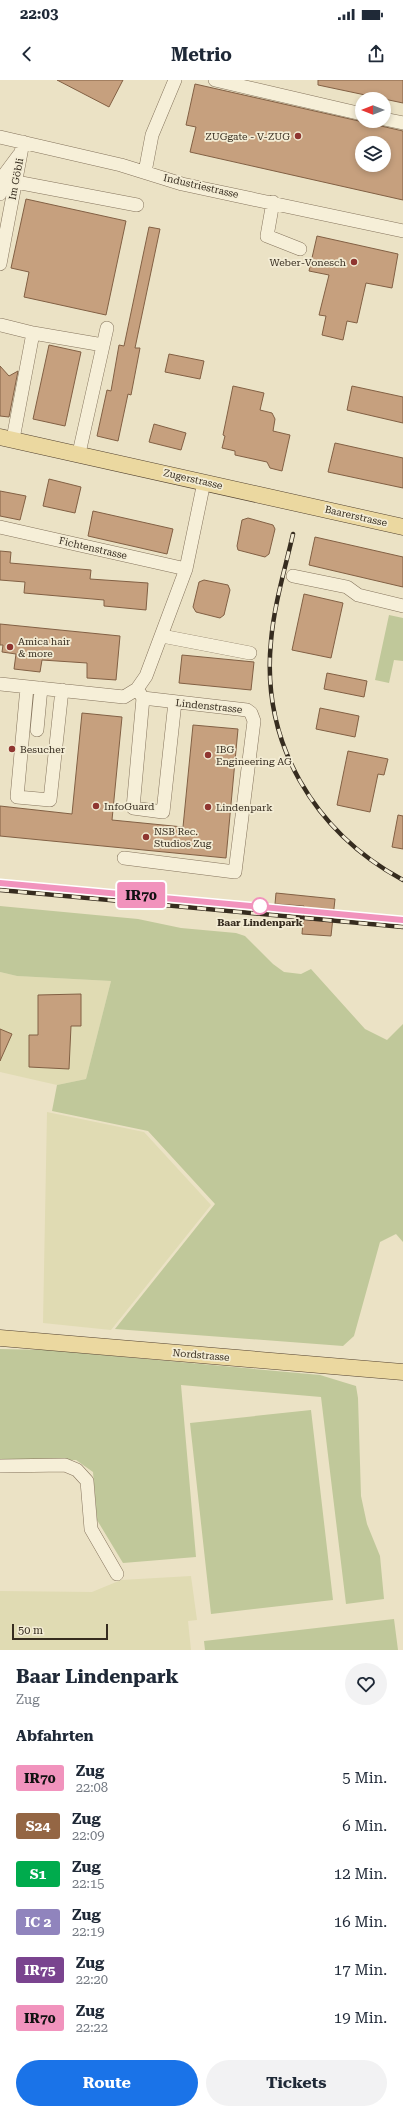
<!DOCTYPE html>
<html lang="de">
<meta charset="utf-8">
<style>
body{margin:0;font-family:"Roboto Serif",serif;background:#f2f2f3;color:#1f2937;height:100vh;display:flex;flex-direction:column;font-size:15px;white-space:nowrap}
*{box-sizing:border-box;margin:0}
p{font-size:13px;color:#747a83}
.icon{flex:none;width:22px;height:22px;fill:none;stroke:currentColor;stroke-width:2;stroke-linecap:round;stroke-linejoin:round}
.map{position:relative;height:1570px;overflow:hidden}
.sheet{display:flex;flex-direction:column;background:#fff;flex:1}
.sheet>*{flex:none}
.badge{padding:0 8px;border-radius:3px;font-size:14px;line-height:26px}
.needle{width:26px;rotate:270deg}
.fabs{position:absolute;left:355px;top:12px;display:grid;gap:8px}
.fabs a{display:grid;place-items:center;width:36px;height:36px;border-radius:50%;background:#fff;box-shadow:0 2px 6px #0003;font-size:20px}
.scale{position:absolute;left:12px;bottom:10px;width:96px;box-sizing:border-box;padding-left:4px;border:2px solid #362c1f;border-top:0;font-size:11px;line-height:14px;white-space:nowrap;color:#362c1f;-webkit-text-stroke:3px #f3ecd4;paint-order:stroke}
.map>.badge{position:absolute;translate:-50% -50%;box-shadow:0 0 0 2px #fff}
h2{padding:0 16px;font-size:15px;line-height:36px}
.round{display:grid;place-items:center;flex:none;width:42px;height:42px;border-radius:21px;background:#f2f2f3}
.head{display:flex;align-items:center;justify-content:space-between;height:68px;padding:0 16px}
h1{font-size:19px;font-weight:700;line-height:30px}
.action{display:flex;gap:8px;margin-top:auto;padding:8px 16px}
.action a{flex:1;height:46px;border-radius:24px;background:#1a73e8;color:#fff;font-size:16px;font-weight:700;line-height:46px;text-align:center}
.action a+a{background:#f2f2f3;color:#1f2937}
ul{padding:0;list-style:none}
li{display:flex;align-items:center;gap:12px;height:48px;padding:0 16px}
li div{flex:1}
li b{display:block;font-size:15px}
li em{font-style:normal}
li .badge{min-width:44px;font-weight:700;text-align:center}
.status{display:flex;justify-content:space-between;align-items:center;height:28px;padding:0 20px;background:#fff;direction:ltr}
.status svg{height:11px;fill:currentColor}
header{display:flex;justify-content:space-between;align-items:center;height:52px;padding:0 16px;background:#fff;font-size:18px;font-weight:700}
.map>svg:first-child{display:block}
.farmland{fill:#e0dbb3}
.green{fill:#c0c89a}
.building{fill:#c6a07e;stroke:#826044;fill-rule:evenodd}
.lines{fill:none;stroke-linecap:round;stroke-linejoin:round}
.minor-casing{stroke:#85745d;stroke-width:14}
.major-casing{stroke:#534230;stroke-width:17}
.minor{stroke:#f6efd8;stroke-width:13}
.major{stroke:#ebd8a0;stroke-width:16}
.rail-casing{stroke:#362c1f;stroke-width:4.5}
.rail{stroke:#f3ecd4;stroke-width:3;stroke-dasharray:9;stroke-linecap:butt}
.line-casing{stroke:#fff;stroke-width:9}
.line{stroke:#f193bd;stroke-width:6}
.poi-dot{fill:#8f3631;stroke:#f3ecd4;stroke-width:1.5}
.stop-dot{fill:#fff;stroke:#f193bd;stroke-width:2}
.labels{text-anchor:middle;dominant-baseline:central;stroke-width:3.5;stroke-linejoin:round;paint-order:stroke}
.poi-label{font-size:10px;fill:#362c1f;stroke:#f3ecd4;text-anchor:start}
.street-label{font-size:10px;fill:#362c1f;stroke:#f3ecd4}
.stop-label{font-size:10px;font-weight:bold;fill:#362c1f;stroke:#f3ecd4}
</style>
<div class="status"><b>22:03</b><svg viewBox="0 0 49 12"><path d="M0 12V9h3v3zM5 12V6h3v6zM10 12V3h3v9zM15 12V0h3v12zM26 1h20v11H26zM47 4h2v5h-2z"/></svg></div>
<header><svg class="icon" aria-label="back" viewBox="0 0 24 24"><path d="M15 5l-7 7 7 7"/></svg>Metrio<svg class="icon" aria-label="share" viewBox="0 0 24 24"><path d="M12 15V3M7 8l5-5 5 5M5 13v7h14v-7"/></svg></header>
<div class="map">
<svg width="403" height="1570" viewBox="0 0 403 1570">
<rect width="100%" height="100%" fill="#ebe2c5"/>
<path class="farmland" d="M0,892L17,896L111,901L86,999L57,1005L0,992Z
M47,1032L144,1052L211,1125L111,1250L43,1243Z
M191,1496L197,1540L188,1541L191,1570H0V1511L92,1512L121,1500Z"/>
<path class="green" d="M389,535L403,538V581L394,580L389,603L375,600Z
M0,826L138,839L181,848L236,853L245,856L273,884L284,892L301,894L311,889L365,949L387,960L403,944V1162L396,1154L380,1162L354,1256L343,1266L115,1249L215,1124L148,1051L52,1031L57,1005L86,999L111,901L17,896L0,892Z
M0,1269L48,1270L320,1295L356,1306L358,1318L361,1416L367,1444L380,1476L384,1519L346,1524L321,1317L181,1305L196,1477L123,1483L97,1440L93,1392L76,1380H0Z
M311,1330L333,1520L211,1534L190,1343Z
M394,1539L398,1570H205L204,1561Z"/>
<path class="building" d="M57,0H123L109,27Z
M318,0H403V23L318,5Z
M195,4L403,51V120L190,72L196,47L186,45ZM362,63H384V85H362Z
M26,119L126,141L106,235L24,217L29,192L11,188Z
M149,147L160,149L135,268H140L131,315L128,314L118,361L97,356L107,310L111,311L119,265L124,266Z
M317,156L398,174L392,208L366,203L357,243L347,241L343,260L322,255L326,236L319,235L329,195L309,191Z
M49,265L81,272L65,346L33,339Z
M169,274L204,281L200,299L165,292Z
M0,286L9,296L18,291L9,337L0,336Z
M233,306L264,313L260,330L272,333L275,339L273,351L290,355L282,391L270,388L267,382L235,375V371L222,368L225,356L223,355Z
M352,306L403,317V343L347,330Z
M154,344L186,353L181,370L149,362Z
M335,363L403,378V408L328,392Z
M49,399L81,407L75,433L43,426Z
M0,411L26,416L20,440L0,436Z
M93,431L173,449L167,474L88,456Z
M248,438L273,445L275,449L269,474L265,477L238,470L237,466L242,440Z
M315,457L403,477V507L309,485Z
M0,471L11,472L10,483L91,490L90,499L148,503L146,530L104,526V520L24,513L25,502L0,500Z
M204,500L228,505L230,510L224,535L220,538L196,532L193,527L199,502Z
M304,514L343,523L331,578L292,570Z
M0,544L120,556L116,600L87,598V583L42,580L40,592L14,589L16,574L2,572L3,565H0Z
M182,575L254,582L251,610L179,603Z
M327,593L367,601L364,617L324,609Z
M320,628L359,636L355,657L316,649Z
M82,633L122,637L112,740L183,747L193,645L238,649L226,778L0,756V726L72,734Z
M348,671L388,679L384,695L378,694L370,732L337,725Z
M398,735L403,736V769L392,767Z
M276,813L335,819L331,856L302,854L304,826L275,824Z
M81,914V946H71L69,989L29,987V955H38V915Z
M0,949L12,954L0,981Z"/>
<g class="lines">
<defs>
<path id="minor" d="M215,0L362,34
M384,39L403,43
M0,57L121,85L182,104L403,151
M145,92L152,55L175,0
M16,102L137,125
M0,114L4,95L19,75
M273,122L267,156L300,169
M0,184L23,62
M1,245L33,253L13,359
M33,253L103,265
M79,373L107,248
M0,447L186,489
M293,496L347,507L358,515L403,526
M162,556L250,573
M0,604L124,617L137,609
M27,607L17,717L50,720L62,610
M143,618L133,728L163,732L175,622
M37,650L41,608
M124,778L235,792L254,641L251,633L247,630L143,618L137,609L146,596L186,489L204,402
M0,1386L65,1385L77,1390L87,1401L91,1449L117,1494"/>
<path id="major" d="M0,357L403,447
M0,1258L403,1292"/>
</defs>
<use href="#minor" class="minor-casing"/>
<use href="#major" class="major-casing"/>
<use href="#minor" class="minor"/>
<use href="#major" class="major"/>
<defs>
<path id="rail" d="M293,454C285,489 274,525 271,561C261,663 314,752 403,800
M0,803L403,840
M0,810L403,847"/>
</defs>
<use href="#rail" class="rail-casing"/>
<use href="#rail" class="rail"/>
</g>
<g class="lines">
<defs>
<path id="line" d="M0,803L403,840"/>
</defs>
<use href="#line" class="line-casing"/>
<use href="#line" class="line"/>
</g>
<g class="poi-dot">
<circle cx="298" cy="56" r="4"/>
<circle cx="354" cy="182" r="4"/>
<circle cx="10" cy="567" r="4"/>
<circle cx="12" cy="669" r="4"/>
<circle cx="208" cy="675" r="4"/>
<circle cx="96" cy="726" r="4"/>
<circle cx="208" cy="727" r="4"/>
<circle cx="146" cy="757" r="4"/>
</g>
<circle class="stop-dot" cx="260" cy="826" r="8"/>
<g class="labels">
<g class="poi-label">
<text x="290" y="56" text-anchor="end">ZUGgate - V-ZUG</text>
<text x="346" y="182" text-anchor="end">Weber-Vonesch</text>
<text x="18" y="561">Amica hair<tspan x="18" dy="12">&amp; more</tspan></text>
<text x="20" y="669">Besucher</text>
<text x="216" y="669">IBG<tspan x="216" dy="12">Engineering AG</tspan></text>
<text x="104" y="726">InfoGuard</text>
<text x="216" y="727">Lindenpark</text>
<text x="154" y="751">NSB Rec.<tspan x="154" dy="12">Studios Zug</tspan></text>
</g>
<g class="street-label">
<text transform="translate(16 99) rotate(-79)">Im Göbli</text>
<text transform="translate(201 106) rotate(13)">Industriestrasse</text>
<text transform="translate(193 399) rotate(13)">Zugerstrasse</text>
<text transform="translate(356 436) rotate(13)">Baarerstrasse</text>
<text transform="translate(93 468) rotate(13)">Fichtenstrasse</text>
<text transform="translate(209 626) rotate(6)">Lindenstrasse</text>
<text transform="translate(201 1275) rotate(5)">Nordstrasse</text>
</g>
<g class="stop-label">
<text x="260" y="842">Baar Lindenpark</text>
</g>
</g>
</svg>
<div class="fabs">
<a><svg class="needle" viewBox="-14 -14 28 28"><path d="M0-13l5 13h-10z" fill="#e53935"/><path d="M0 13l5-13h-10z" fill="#747a83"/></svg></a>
<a><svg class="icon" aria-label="layers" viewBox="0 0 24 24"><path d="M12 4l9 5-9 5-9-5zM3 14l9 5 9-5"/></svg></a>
</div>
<div class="scale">50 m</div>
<b class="badge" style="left:141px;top:815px;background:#f193bd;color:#111">IR70</b>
</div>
<section class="sheet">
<div class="head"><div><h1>Baar Lindenpark</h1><p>Zug</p></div><a class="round"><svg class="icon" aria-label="heart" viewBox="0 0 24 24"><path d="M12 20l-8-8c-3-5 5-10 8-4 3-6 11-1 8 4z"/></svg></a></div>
<h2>Abfahrten</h2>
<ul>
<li><span class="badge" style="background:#f193bd;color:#111">IR70</span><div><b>Zug</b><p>22:08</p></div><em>5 Min.</em></li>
<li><span class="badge" style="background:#946644;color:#fff">S24</span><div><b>Zug</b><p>22:09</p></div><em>6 Min.</em></li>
<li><span class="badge" style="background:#00ab4d;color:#fff">S1</span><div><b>Zug</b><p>22:15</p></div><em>12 Min.</em></li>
<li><span class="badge" style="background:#9084bd;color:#fff">IC 2</span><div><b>Zug</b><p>22:19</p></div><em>16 Min.</em></li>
<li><span class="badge" style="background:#7a448f;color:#fff">IR75</span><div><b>Zug</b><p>22:20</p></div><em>17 Min.</em></li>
<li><span class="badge" style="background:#f193bd;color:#111">IR70</span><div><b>Zug</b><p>22:22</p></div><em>19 Min.</em></li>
</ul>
<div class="action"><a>Route</a><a>Tickets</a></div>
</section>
